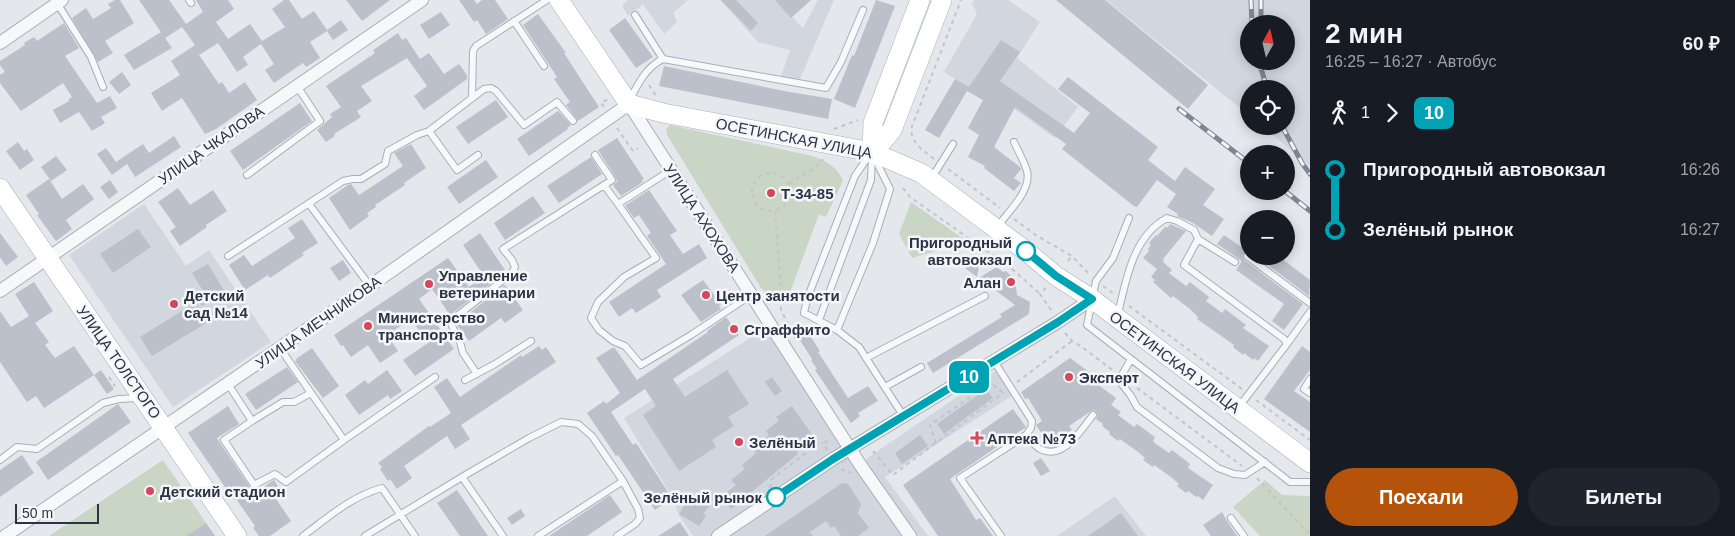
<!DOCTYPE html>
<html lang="ru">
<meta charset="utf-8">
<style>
body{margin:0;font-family:Helvetica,sans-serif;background:#20242c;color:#f1f3f6;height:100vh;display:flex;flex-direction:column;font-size:19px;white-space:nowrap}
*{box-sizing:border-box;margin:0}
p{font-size:16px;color:#9ea1a6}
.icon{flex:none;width:28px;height:28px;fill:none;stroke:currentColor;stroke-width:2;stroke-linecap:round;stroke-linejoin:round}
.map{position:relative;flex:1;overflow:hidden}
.side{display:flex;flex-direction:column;background:#171b24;width:425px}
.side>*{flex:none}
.badge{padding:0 10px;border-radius:8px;font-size:18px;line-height:32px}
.needle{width:32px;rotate:8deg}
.buttons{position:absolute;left:1240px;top:15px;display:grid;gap:10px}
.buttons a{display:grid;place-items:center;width:55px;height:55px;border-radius:50%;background:#171b24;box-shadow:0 2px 12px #0003;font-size:25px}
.scale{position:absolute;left:15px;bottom:12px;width:84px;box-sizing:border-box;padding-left:5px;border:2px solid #2b3445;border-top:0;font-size:14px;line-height:18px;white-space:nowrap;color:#2b3445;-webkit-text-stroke:4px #f4f6f9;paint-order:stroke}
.map>.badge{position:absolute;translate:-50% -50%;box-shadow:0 0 0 2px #fff}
.legs{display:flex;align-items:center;gap:8px;height:55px;padding:0 15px;font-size:16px}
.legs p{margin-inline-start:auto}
.headline{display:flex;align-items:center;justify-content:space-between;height:85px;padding:0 15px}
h1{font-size:28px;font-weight:800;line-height:38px}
.cta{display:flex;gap:10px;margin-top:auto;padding:10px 15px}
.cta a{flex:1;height:58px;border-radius:30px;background:#b45309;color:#fff;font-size:20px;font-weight:800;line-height:58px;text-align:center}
.cta a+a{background:#20242c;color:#f1f3f6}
ul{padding:0 15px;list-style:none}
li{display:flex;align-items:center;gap:18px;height:60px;font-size:19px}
li i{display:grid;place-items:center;width:8px;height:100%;margin:0 6px;background:currentColor}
li i::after{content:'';width:12px;height:12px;margin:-6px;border:4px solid;border-radius:50%;background:#171b24}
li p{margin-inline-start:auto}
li:first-child i{background:linear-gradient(#0000 50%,currentColor 0)}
li:last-child i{background:linear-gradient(currentColor 50%,#0000 0)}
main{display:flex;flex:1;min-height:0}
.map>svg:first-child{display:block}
.built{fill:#d2d6de;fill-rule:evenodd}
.green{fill:#c9d6c5}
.building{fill:#bbc0ca}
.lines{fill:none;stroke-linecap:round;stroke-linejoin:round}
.lane-casing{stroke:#a9aeb7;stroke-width:8}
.street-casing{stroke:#a9aeb7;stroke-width:14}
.secondary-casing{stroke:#a9aeb7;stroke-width:20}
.path{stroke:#c2c5cb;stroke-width:2;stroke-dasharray:4 4;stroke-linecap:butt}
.lane{stroke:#f7f8fa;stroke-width:6}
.street{stroke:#f7f8fa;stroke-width:12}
.secondary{stroke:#fff;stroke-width:19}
.rail-casing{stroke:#7d8696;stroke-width:5}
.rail{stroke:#f4f6f9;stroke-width:3;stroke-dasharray:9;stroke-linecap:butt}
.line-1-casing{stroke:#fff;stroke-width:11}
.line-1{stroke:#00a3b4;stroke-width:8}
.poi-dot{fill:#d1495b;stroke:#f4f6f9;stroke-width:2}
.stop-1-dot{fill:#fff;stroke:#00a3b4;stroke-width:2.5}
.labels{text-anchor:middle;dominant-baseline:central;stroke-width:5;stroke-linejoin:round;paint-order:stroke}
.street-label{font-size:15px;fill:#2b3445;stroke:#f4f6f9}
.poi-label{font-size:15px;font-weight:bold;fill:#2b3445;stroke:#f4f6f9;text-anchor:start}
.stop-label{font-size:15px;font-weight:bold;fill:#2b3445;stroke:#f4f6f9;text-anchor:end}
</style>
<main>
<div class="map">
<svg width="1310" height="536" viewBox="0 0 1310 536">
<rect width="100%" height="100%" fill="#e4e7ec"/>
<path class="built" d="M628,0H688L673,13L677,22L664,34L643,4L628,16L622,6Z
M720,0H775L803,28L818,0H834L799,81L781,76L790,50L758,42Z
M974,0H1008L1040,22L1017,58L1078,107L1055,138L979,84L973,90L944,72L977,14L972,3Z
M1106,0H1310V166L1262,126H1286V89H1249V115ZM1249,24H1286V61H1249Z
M144,204L186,266L209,250L271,342L173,407L69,255Z
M755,335H769L854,467L997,370L1015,394L885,477L928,536H693L679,515L673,498L624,418Z
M1115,496L1146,536H1057Z"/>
<path class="green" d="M670,125L812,156C825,160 837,167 843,180L842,183L826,217L819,214L788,298C777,303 769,295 761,288L667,135L666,129Z
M911,202L965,240L963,243L912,258L899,234Z
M163,460L215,536H49Z
M1265,480L1282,495L1310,496V536H1260L1233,507Z"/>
<path class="building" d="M115,0H120L134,23L105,41L113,53L98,62L72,18L86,8L93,19L111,8L108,4Z
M139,0H169L186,24L203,12L196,0H228L234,9L216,22L228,39L250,24L262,41L285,27L272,9L284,0H289L302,19L314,11L327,30L341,20L348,30L333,40L327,31L310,42L320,58L306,67L303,63L274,83L265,70L274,64L261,44L243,57L248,65L237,72L218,43L199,55L219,84L222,82L229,93L245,82L257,100L216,129L205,134L182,98L162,111L151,93L180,75L171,61L195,45L182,27L165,38Z
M346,0H390L362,21Z
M459,0H474L477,4L482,0H495L508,19L486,34L477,20L474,22Z
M721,0H736L758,23L751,31Z
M775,0H811L791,18Z
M876,0L895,6L855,108L834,99L852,55L854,56Z
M1056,0H1105L1208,85L1188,109Z
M441,12L450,25L429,39L420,25Z
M538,14L566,53H564L599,107L578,121L566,105L570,102L554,79L557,77L523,25Z
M625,18L653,57L636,68L609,30Z
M64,23L79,48L65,56L97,103L110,96L117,108L101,117L105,123L92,131L79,112L60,123L53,110L69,101L68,100L72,97L63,83L21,111L0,83V75L5,72L0,65V61L25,45L24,43L34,37L37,41Z
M161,32L172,48L134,70L124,55Z
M398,33L402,40L406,38L420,59L429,53L444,74L459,64L467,75V79L424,110L414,96L427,86L407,58L361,86L372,101L357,111L361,117L334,134L335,136L326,142L317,130L332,117L330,114L341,107L326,86L375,53L373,50Z
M1001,40L1020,52L1000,81L1074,133L1090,113L1058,89L1068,77L1158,147L1148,160L1175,181L1185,167L1215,189L1203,205L1224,219L1212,236L1193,223L1177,216L1178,214L1167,207L1176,194L1157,180L1137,207L1134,206L1062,149L1066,144L1015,107L994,147L1020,167L1021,169L1014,178L1021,183L1014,191L984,168L985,166L968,157L979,135L968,128L983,100L967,91L939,138L925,130L955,79L969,87Z
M664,66L784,91L832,99L828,119L659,86Z
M122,72L131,85L119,94L109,82Z
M496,100L508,117L468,144L456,127Z
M300,103L312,121L243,170L230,151Z
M558,111L571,125L567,128L568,129L529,156L517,139Z
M174,136L181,147L135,177L127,164L112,175L97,154L106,148L116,162L143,144L149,153Z
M617,138L644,179L642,180L643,182L621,196L613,185L617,182L616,178L598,150Z
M18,142L24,151L27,149L34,160L20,170L6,151Z
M411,144L426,168L404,183L405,185L375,205L376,207L367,213L369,216L350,230L329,198L348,185L351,184L359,195L403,166L394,153Z
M56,156L67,170L51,181L41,167Z
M591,157L602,174L559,203L547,186Z
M486,160L498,177L459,204L447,187Z
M49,179L62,199L83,184L94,199L66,220L72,229L56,241L37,215L39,214L26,195Z
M110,180L118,192L109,199L100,187Z
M178,188L190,205L213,190L227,211L206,225L207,227L180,246L170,231L176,227L158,202Z
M649,190L677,231L670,235L683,254L699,244L707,258L657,290L661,297L636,313L632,308L619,317L609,302L666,264L647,236L651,233L639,215L634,218L626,207V205Z
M533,196L545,213L505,240L494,223Z
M302,219L318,243L302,253L304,255L270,278L268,275L245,290L229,265L244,255L252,266L295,238L288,228Z
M1170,224L1186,231L1163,259L1164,261L1163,262L1172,270L1169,273L1186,286L1190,282L1209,297L1206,301L1222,313L1225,309L1246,325L1243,328L1269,346L1258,361L1254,358L1253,360L1244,353L1243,355L1233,347L1234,345L1197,319L1198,317L1190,309L1173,296L1171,298L1153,282L1155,280L1151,277L1157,269L1143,258L1149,251L1148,249L1151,245L1149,243L1156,235L1157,236L1165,227L1167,228Z
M138,229L151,247L113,273L100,254Z
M0,233L18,257L6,266L0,257Z
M480,233L505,270L498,275L499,277L450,315L432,289L419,299L454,349L415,376L403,360L428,343L411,319L387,335L398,351L380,363L368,345L351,357L343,345L341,346L334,335L448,258L469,287L484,276L463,245Z
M1224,235L1247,251L1242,255L1244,260L1303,304L1284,330L1272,321L1284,304L1236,270L1242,261L1217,244Z
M1256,256H1278L1310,280L1309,296Z
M973,257L980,261L977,277L965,268Z
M343,260L351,273L339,281L330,268Z
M208,264L225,292L202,306L197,299L205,294L192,273Z
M995,268H998L1003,272L1006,271L1015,280L1017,295L1030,302L1029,314L933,373L927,363L1002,317L1000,314L1015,305L979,278Z
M703,280L721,304L719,306L721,309L701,322L681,295Z
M34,282L53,311L35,323L49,342L45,345L55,358L74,346L94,375L44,408L36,396L27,402L0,362V311L11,327L29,316L15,294Z
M505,285L523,310L505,323L501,318L469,341L457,325L458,322Z
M196,302L208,322L152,356L140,337Z
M726,317L739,335L673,379L685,397L727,370L749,404L728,417L734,426L712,440L716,447L679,471L643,415L656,406L645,389L611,412L633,445L636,443L672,498L655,510L618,455L616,456L587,413L604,401L606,404L620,393L596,358L614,347L637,380L708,332L707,331Z
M805,328L820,351L818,352L848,398L868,386L878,401L858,413L860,416L851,423L815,370L817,369L811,360L812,359L796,334Z
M539,346L542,350L546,347L556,362L461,425L470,439L455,449L447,436L404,466L412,478L397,489L390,479L388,481L380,469L382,467L378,463L429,426L430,427L451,413L434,387L447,378L460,397L521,355L522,357Z
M1302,346L1310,352V370L1294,391L1310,402V432L1264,399Z
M312,348L339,386L323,398L295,361L297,360L296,359Z
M1070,358L1096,377L1093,381L1116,398L1111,405L1121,412L1118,415L1134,427L1137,424L1155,437L1153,441L1156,444L1169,453L1172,450L1190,464L1188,468L1213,485L1203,500L1198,496L1196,497L1188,491L1186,493L1177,486L1179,484L1171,477L1154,465L1153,467L1143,460L1145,458L1138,452L1120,439L1118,441L1109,434L1110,432L1102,426L1103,424L1096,419L1098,414L1094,410L1091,411L1069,426L1072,430L1062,436L1064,439L1050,446L1036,425L1042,421L1028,398L1025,399L1021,392Z
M287,367L298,382L256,410L245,394Z
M101,370L114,389L107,394L94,375Z
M387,370L402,391L390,399L388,395L359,415L345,395L365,380L368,384Z
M772,377L782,391L775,396L765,382Z
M986,389L993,398L944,434L937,424Z
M118,404L131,422L48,480L36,462Z
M228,406L239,424L217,438L220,443L254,493L274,480L283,494L276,499L291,521L270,536H259L253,528L255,526L236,499L234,500L188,433Z
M792,406L815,439L797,452L798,454L731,509L721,497L736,485L731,480L745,469L742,465L756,453L752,449L769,435L766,431L779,420L776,417Z
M1013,409L1026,427L950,479L976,520L980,518L993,536H938L903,485Z
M920,435L928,446L902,464L895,453Z
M22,455L34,473L0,497V470Z
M1041,458L1050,471L1041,476L1033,463Z
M842,483L848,484L861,504L858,513L869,528L858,536H841L834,526L831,528L826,521L810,532L813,536H765Z
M457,490L481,526L488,536H460L437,503Z
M713,493L714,500L703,514L706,516L699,526L679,514L687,501Z
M610,495L622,512L587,536H549Z
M521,509L525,516L512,525L507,518Z
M1222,512L1227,521L1237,536H1211L1203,525Z
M1121,513L1138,536H1088Z
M680,522L689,536H658Z
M206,523L215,536H186Z"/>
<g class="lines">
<defs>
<path id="lane" d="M189,0L191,3
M57,3L91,57L103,87
M635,15L663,59
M514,21L544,66
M472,98L473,51L476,46L547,0
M630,100C637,85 647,66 663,59L826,88L841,62L863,10
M429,131L484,89L491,88L496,91L524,125L557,102L573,121
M870,154L855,176L807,299L804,313L837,330L859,347L904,417
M247,175L320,121L297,86
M931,179L953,144
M604,185L618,204L671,170
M309,204L370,286
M618,204L656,258L624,277L598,302L591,318L599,330L613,341L625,346L641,365L691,335L751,295
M1129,218L1113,258L1096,281L1087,325L1290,482H1310
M998,226C1008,212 1032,190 1027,171C1024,161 1018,151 1014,142
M1198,239L1184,265L1284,339L1287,344L1238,408
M228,256L343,181L353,179H361L385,164L388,151L417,135L429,131L457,170L478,155
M1247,256L1310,303
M1118,314C1126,280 1133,236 1167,218L1177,221L1194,230L1198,239L1235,262
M819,320L871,180L872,155
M837,330L873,243L890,189L875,159
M1287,344L1310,312
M280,348L311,393
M866,358L985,296
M1131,359L1123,373L1121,383L1131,396L1137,407L1218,468L1234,474L1245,475L1265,462
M994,361L1032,421L1031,428L1026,435
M477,374L463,353L460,342L452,326L453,319L512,273L515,267L512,260L503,249L612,180L595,155
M1310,379L1304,389L1310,393
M465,380L495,364L531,341
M228,384L252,421L283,402H294L311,393L344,440L286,482L275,474L254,485L224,440L252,421
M885,387L921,367
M344,440L435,377
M0,460L17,447L37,449L103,403L119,399L139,398
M462,477L503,536
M1231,518L1244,536
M303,536C327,518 352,496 382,488L415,536
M365,536L462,477L529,438L561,422L578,424L592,436L623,481L638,509L640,518L635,524L617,536
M538,536L623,481
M1001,536L960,478L1026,435C1030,440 1035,446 1040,449C1063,461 1081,430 1093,415"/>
<path id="street" d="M0,43L62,0
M0,291L422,0
M5,536L370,286L629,104L861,466L910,536
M718,536L833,459L1058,322L1092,299"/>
<path id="secondary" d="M559,0L629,104L663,113L872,152L921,173L1026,251L1056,276L1092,299L1310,463
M872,152L883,141L892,130L942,0
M872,152L873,123L920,0
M0,188L237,536"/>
</defs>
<use href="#lane" class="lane-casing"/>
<use href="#street" class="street-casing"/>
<use href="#secondary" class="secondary-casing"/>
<path class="path" d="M649,85L656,96
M604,107L601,103L608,99
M617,128L633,151L638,148
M834,129L858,120
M934,159C923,150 912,144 911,129L961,0
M948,169L1000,208
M752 192a19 19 0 1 1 38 0a19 19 0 1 1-38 0Z
M789,184L817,166L823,159
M903,188L910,197L1011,268L1040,294
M775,211L781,290V310L797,342
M1014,219L1037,236L1072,256L1090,275
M1068,261L1072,256
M1103,286L1114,294
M1046,288L1040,294L1051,310
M1129,306L1242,389
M1065,333L1072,341L1082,347L1115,372
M109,377L115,386
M1017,382L1072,341
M1137,388L1242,466
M1256,400L1310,440
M936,443L930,425L991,383L1002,392
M827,450L824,443L829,440
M873,451L893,475L1004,392
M841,469L851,473
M1257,478L1310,535
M770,488L772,479L819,443H824"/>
<use href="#lane" class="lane"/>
<use href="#street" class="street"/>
<use href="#secondary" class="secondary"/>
<defs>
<path id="rail" d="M1251,0L1252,24
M1261,0V24
M1259,61L1267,89
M1179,109L1249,163
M1282,126L1302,163L1310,174
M1285,191L1310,211"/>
</defs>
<use href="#rail" class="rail-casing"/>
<use href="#rail" class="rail"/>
</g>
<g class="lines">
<defs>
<path id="line-1" d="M776,497L833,459L1058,322L1092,299L1056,276L1026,251"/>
</defs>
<use href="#line-1" class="line-1-casing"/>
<use href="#line-1" class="line-1"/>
</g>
<g class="poi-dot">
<circle cx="771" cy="193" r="5"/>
<circle cx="1011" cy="282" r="5"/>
<circle cx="429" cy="284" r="5"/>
<circle cx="706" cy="295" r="5"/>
<circle cx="174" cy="304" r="5"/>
<circle cx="368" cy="326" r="5"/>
<circle cx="734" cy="329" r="5"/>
<circle cx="1069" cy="377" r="5"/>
<path d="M974.5 430.5h5v5h5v5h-5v5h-5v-5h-5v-5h5z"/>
<circle cx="739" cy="442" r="5"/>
<circle cx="150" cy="491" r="5"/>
</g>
<g class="stop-1-dot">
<circle cx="1026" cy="251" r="9"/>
<circle cx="776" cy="497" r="9"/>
</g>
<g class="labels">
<g class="street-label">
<text transform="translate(794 138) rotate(11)">ОСЕТИНСКАЯ УЛИЦА</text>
<text transform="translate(211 145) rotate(-35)">УЛИЦА ЧКАЛОВА</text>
<text transform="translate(702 218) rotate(57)">УЛИЦА АХОХОВА</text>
<text transform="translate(318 322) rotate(-35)">УЛИЦА МЕЧНИКОВА</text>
<text transform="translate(119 362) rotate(55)">УЛИЦА ТОЛСТОГО</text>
<text transform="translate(1175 362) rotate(37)">ОСЕТИНСКАЯ УЛИЦА</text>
</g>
<g class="poi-label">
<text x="781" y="193">Т-34-85</text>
<text x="439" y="275">Управление<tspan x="439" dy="17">ветеринарии</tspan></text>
<text x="1001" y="282" text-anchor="end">Алан</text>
<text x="184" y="295">Детский<tspan x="184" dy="17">сад №14</tspan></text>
<text x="716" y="295">Центр занятости</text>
<text x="378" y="317">Министерство<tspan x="378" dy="17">транспорта</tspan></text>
<text x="744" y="329">Сграффито</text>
<text x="1079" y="377">Эксперт</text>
<text x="987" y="438">Аптека №73</text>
<text x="749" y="442">Зелёный</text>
<text x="160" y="491">Детский стадион</text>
</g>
<g class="stop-label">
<text x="1012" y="242">Пригородный<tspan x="1012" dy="17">автовокзал</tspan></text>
<text x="762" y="497">Зелёный рынок</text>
</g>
</g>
</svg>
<div class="buttons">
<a><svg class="needle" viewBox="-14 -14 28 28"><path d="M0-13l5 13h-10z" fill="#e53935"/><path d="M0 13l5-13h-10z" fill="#9ea1a6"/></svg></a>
<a><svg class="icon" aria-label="locate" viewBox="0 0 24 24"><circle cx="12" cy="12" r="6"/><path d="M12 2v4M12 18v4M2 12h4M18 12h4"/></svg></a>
<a>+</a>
<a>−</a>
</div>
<div class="scale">50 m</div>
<b class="badge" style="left:969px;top:377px;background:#00a3b4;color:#fff">10</b>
</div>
<section class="side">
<div class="headline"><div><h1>2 мин</h1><p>16:25 – 16:27 · Автобус</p></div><b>60 ₽</b></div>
<div class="legs"><svg class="icon" aria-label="walk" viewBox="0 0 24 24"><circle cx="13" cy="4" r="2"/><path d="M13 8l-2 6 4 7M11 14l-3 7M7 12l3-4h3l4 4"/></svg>1<svg class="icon" aria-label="forward" viewBox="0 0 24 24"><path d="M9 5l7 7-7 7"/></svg><b class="badge" style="background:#00a3b4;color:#fff">10</b></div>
<ul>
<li><i style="color:#00a3b4"></i><b>Пригородный автовокзал</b><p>16:26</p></li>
<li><i style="color:#00a3b4"></i><b>Зелёный рынок</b><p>16:27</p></li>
</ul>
<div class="cta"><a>Поехали</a><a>Билеты</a></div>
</section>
</main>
